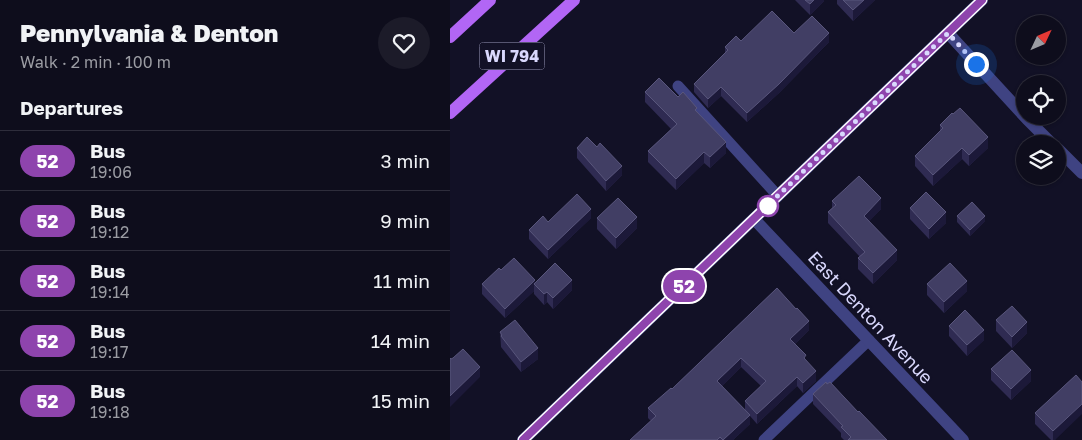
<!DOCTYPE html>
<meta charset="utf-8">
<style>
body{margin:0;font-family:"Golos Text",sans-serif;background:#1c1b29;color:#f1f3f6;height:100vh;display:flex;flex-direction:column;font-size:19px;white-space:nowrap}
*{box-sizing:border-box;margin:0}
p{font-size:16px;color:#9b9ca3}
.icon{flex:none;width:28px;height:28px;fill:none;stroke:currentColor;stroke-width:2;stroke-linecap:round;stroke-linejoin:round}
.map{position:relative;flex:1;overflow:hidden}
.drawer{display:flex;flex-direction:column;background:#0e0d1c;width:450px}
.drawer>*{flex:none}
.badge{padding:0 10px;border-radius:16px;font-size:18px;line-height:32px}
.needle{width:32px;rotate:46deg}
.controls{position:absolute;left:566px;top:15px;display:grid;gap:10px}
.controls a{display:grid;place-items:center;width:50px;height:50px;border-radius:50%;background:#0e0d1c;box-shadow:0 1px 4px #0004,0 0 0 1px #2e2d3b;font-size:25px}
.you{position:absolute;width:25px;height:25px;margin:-12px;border:4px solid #fff;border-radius:50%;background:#1a73e8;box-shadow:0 0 0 8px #1a73e833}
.map>.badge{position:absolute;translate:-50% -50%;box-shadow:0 0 0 2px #fff}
h2{padding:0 20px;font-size:19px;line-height:45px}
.round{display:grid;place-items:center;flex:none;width:52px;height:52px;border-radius:26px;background:#1c1b29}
.summary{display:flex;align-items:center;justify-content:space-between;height:85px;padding:0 20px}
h1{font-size:24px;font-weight:800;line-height:38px}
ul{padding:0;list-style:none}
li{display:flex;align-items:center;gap:15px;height:60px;padding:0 20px;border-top:1px solid #2e2d3b}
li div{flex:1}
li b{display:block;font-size:19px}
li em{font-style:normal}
li .badge{min-width:55px;font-weight:700;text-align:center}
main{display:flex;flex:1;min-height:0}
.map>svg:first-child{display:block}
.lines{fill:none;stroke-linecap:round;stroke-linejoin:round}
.service{stroke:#3f4382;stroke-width:11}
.minor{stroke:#3f4382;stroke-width:12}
.tertiary{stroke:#3f4382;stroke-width:12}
.primary{stroke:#b266f5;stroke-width:12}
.wall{fill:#2f2b52;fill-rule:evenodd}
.shaded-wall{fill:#1c1939}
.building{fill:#413e64;stroke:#59567c}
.line-casing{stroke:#fff;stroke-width:11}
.line{stroke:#8e44ad;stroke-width:8}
.walk{stroke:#d9d8fd;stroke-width:5;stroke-dasharray:0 9}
.stop-dot{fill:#fff;stroke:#8e44ad;stroke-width:2.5}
.labels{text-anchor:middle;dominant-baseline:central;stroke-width:4.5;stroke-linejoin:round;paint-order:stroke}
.shield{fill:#121126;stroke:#9d9cbc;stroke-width:1}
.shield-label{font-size:16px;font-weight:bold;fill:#d9d8fd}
.street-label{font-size:18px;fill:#d9d8fd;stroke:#121126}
</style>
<main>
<section class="drawer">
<div class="summary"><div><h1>Pennylvania &amp; Denton</h1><p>Walk · 2 min · 100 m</p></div><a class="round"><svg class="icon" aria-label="heart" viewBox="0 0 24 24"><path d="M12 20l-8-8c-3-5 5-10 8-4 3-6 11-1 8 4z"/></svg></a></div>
<h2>Departures</h2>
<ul>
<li><span class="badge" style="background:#8e44ad;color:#fff">52</span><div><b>Bus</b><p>19:06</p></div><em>3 min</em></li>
<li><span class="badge" style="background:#8e44ad;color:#fff">52</span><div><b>Bus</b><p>19:12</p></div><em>9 min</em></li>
<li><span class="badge" style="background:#8e44ad;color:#fff">52</span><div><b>Bus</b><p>19:14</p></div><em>11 min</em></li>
<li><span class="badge" style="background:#8e44ad;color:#fff">52</span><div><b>Bus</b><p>19:17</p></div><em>14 min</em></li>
<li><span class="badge" style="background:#8e44ad;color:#fff">52</span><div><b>Bus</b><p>19:18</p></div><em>15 min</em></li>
</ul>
</section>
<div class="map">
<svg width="632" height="440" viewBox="0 0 632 440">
<rect width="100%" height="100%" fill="#121126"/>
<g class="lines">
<path class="service" d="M228,86L328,196
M314,440L419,340"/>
<path class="minor" d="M498,33L577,119L602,144
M608,149L632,173
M304,219L513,440"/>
<path class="tertiary" d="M73,440L532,0"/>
<path class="primary" d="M0,37L40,0
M0,113L124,0"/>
</g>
<path class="wall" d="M345,0H374V1L360,15Z
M387,0H425L403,21L387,4Z
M291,41L379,42L329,93L297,122L271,96L258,108L244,92V84L275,53V47Z
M195,92L228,97L247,113L276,153L260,168L254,163L226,190L198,162V151L221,129L195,102Z
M490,125L538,148L519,166L512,159L483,186L465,166V156L490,132Z
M127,148L172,175L156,191L127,158Z
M382,201L431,209L419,221L447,260L423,284L408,269V258L410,257L378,223V212L382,208Z
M460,208L496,223L479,239L460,219Z
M507,216L535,221L520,236L507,222Z
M141,218L98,259L79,239V230L98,222Z
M147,218L187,228L166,249L147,229Z
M51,270L85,282L122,290L103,309L97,302L94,305L84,294V291L55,318L32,294V284Z
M477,284L517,291L494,313L477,295Z
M327,288L359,330L345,344L356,360L366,381L353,393L347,386L307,424L300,416V424L283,440H180L201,421L198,418V408L222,389ZM291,367L311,386L295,401V410L272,386Z
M546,320L577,333L562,348L546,331Z
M499,326L534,340L517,356L499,336Z
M50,332L88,359L71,372L51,347Z
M541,369L581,381L561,400L541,380Z
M626,375L605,440H601L585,424V413Z
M363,394L408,412L437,440H394L391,437V433L363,404Z"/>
<path class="shaded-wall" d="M364,0H374V1L360,15V4Z
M414,0H425L403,21V10Z
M379,33V42L329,93L297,122V113Z
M271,87V96L258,108V99Z
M538,137V148L519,166V155Z
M276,142V153L260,168V157Z
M512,148V159L483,186V175Z
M254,152V163L226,190V179Z
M172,166V175L156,191V181Z
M431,198V209L414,227V216Z
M141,209V218L98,259V250Z
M496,212V223L479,239V229Z
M535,216V221L520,236V230Z
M187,217V228L166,249V238Z
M447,250V260L423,284V273Z
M85,280V286L84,284V291L55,318V309Z
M122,280V290L103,309V298Z
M517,281V291L494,313V302Z
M97,292V302L94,305V294Z
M359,321V330L340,349V339Z
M577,322V333L562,348V337Z
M534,330V340L517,356V345Z
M88,348V359L71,372V362Z
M291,358V367L267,391V381Z
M30,367V377L0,407V396Z
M581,370V381L561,400V389Z
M366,371V381L353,393V383Z
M347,377V386L307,424V414Z
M632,404V414L605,440H603V431Z
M300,415V424L283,440H273Z"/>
<path class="building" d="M355,0H364L360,4Z
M393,0H414L403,10Z
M322,11L344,33L362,16L379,33L329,84L297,113L271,87L258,99L244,84L278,50L275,47L286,36L291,41Z
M209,78L228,97L233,92L247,108L245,110L276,142L260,157L254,152L226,179L198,151L227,124L195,92Z
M510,108L538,137L519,155L512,148L483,175L465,156L493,128L490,125L502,113L503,114Z
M137,137L147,147L150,143L172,166L156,181L127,148Z
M409,176L431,198L414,216L447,250L423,273L408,258L415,252L378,212L386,205L382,201Z
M476,192L496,212L479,229L460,208Z
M127,194L141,209L98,250L79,230L93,216L98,222Z
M168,198L187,217L166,238L147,218Z
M522,202L535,216L520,230L507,216Z
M64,258L85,280L55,309L32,284L49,268L51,270Z
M105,263L122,280L103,298L97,292L94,294L84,284Z
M500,263L517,281L494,302L477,284Z
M327,288L346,309L347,308L359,321L340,339L356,355L354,358L366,371L353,383L347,377L307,414L295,401L316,381L291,358L267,381L300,415L273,440L270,437L267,440H180L206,416L198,408L221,388L222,389Z
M562,306L577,322L562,337L546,320Z
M515,310L534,330L517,345L499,326Z
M65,320L88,348L71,362L51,336L52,335L50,332Z
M13,349L30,367L0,396V358L1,359L3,358Z
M562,350L581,370L561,389L541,369Z
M626,375L632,382V404L603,431L585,413Z
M376,382L377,384L380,382L408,412L409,411L437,440H398L401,437L391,427L393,426L363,394Z"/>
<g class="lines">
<defs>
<path id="line" d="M73,440L532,0"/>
</defs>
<use href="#line" class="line-casing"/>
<use href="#line" class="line"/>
<path class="walk" d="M318,206L316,207L498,33L526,64"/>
</g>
<circle class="stop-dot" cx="318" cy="206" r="10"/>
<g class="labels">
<rect class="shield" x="29.5" y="42.5" width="65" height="27" rx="4"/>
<g class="shield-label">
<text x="62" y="56">WI 794</text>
</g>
<g class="street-label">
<text transform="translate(421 317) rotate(47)">East Denton Avenue</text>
</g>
</g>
</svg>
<div class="controls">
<a><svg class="needle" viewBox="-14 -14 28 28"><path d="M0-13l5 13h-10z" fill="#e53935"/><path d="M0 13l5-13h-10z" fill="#9b9ca3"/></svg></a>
<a><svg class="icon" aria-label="locate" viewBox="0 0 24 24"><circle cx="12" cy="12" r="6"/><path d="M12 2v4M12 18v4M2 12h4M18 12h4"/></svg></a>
<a><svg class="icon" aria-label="layers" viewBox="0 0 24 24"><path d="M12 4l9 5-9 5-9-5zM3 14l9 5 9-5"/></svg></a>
</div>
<div class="you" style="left:526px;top:64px"></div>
<b class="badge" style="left:234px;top:286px;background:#8e44ad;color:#fff">52</b>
</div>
</main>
